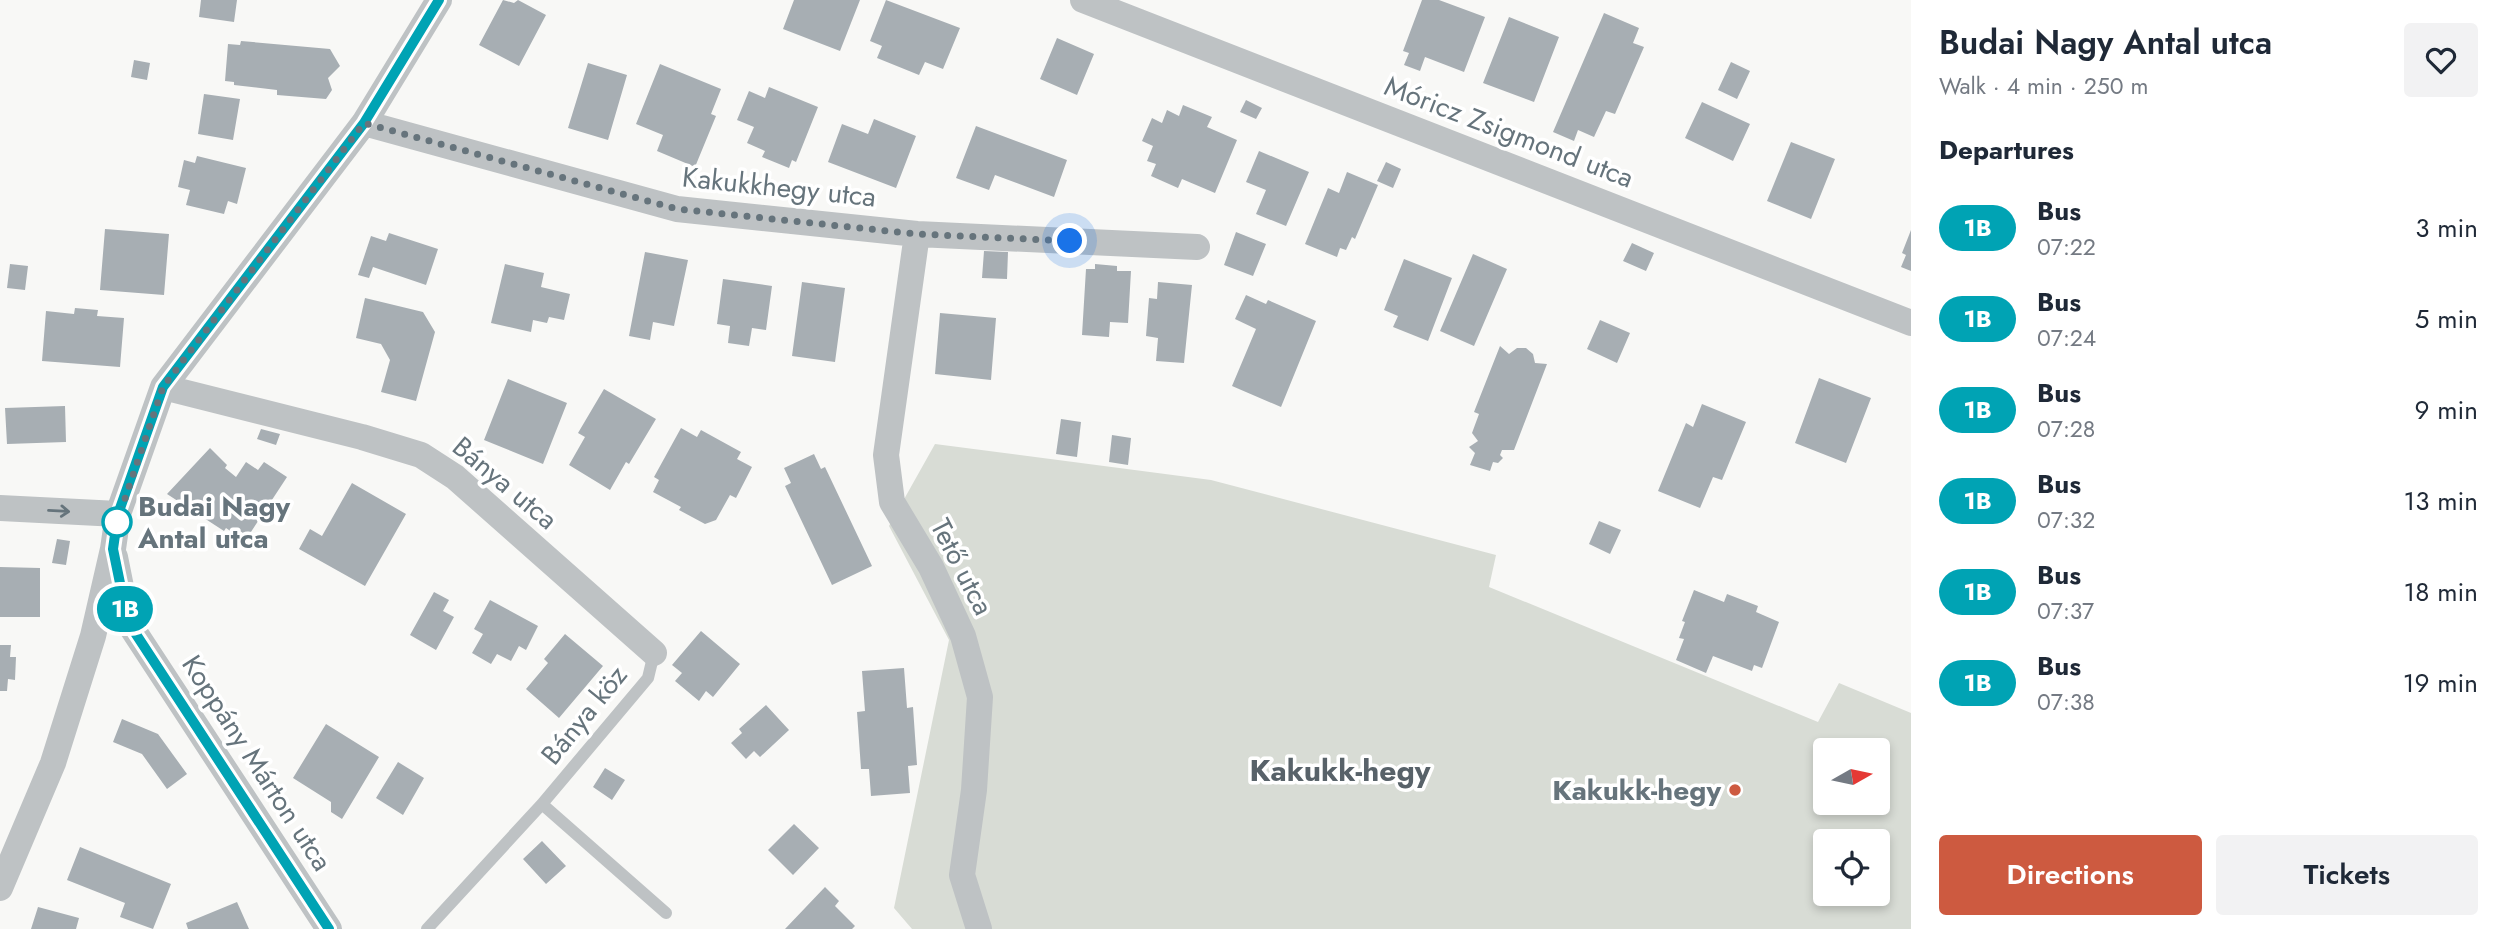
<!DOCTYPE html>
<meta charset="utf-8">
<style>
body{margin:0;font-family:Jost,sans-serif;background:#f2f2f3;color:#1f2937;height:100vh;display:flex;flex-direction:column;font-size:26px;white-space:nowrap}
*{box-sizing:border-box;margin:0}
p{font-size:23px;color:#747a83}
.icon{flex:none;width:38px;height:38px;fill:none;stroke:currentColor;stroke-width:2;stroke-linecap:round;stroke-linejoin:round}
.map{position:relative;flex:1;overflow:hidden}
.sheet{display:flex;flex-direction:column;background:#fff;width:595px}
.sheet>*{flex:none}
.badge{padding:0 14px;border-radius:23px;font-size:24px;line-height:46px}
.needle{width:46px;rotate:81deg}
.fabs{position:absolute;left:1813px;top:738px;display:grid;gap:14px}
.fabs a{display:grid;place-items:center;width:77px;height:77px;border-radius:7px;background:#fff;box-shadow:0 4px 10px #0003;font-size:35px}
.you{position:absolute;width:35px;height:35px;margin:-18px;border:5px solid #fff;border-radius:50%;background:#1a73e8;box-shadow:0 0 0 10px #1a73e833}
.map>.badge{position:absolute;translate:-50% -50%;box-shadow:0 0 0 4px #fff}
h2{padding:0 28px;font-size:26px;line-height:63px}
.round{display:grid;place-items:center;flex:none;width:74px;height:74px;border-radius:7px;background:#f2f2f3}
.headline{display:flex;align-items:center;justify-content:space-between;height:119px;padding:0 28px}
h1{font-size:33px;font-weight:600;line-height:52px}
.cta{display:flex;gap:14px;margin-top:auto;padding:14px 28px}
.cta a{flex:1;height:80px;border-radius:7px;background:#cd5a40;color:#fff;font-size:28px;font-weight:600;line-height:80px;text-align:center}
.cta a+a{background:#f2f2f3;color:#1f2937}
ul{padding:0;list-style:none}
li{display:flex;align-items:center;gap:21px;height:91px;padding:0 28px}
li div{flex:1}
li b{display:block;font-size:26px}
li em{font-style:normal}
li .badge{min-width:77px;font-weight:700;text-align:center}
main{display:flex;flex:1;min-height:0}
.map>svg:first-child{display:block}
.green{fill:#d8dcd5;fill-rule:evenodd}
.building{fill:#a7aeb3}
.lines{fill:none;stroke-linecap:round;stroke-linejoin:round}
.lane{stroke:#bec2c4;stroke-width:12}
.street{stroke:#bec2c4;stroke-width:26}
.oneway{stroke:#66747c}
.line-casing{stroke:#fff;stroke-width:16}
.line{stroke:#00a3b4;stroke-width:10}
.walk{stroke:#66747c;stroke-width:7;stroke-dasharray:0 12.6}
.stop-dot{fill:#fff;stroke:#00a3b4;stroke-width:3.5}
.poi-dot{fill:#cd5a40;stroke:#fff;stroke-width:2.5}
.labels{text-anchor:middle;dominant-baseline:central;stroke-width:7;stroke-linejoin:round;paint-order:stroke}
.street-label{font-size:28px;fill:#66747c;stroke:#fff}
.stop-label{font-size:28px;font-weight:bold;fill:#66747c;stroke:#fff;text-anchor:start}
.poi-label{font-size:28px;font-weight:bold;fill:#66747c;stroke:#fff;text-anchor:end}
.neighbourhood-label{font-size:30px;font-weight:bold;fill:#586269;stroke:#fff}
</style>
<main>
<div class="map">
<svg width="1911" height="929" viewBox="0 0 1911 929">
<rect width="100%" height="100%" fill="#f8f8f6"/>
<path class="green" d="M935,444L1211,480L1496,555L1489,587L1818,722L1839,683L1911,713V929H912L894,908L949,640L889,526ZM1825,751H1878V803H1825ZM1825,842H1878V894H1825Z"/>
<path class="building" d="M201,0H237L234,22L199,17Z
M503,0L514,3L518,0L546,15L519,66L479,45Z
M794,0H860L840,51L783,29Z
M886,0L960,28L943,69L925,62L919,75L877,58L882,46L870,41Z
M1422,0H1439L1485,17L1464,72L1425,57L1420,71L1404,65L1409,53L1403,51Z
M1604,13L1639,28L1633,43L1644,47L1615,114L1606,111L1594,137L1578,130L1574,141L1553,132Z
M1509,17L1559,37L1534,102L1483,83Z
M1057,38L1094,54L1077,95L1040,79Z
M241,41L330,49L340,66L328,78L332,90L326,99L277,95V90L234,85V82L225,81L228,44L240,45Z
M134,60L150,63L147,80L131,77Z
M1731,62L1750,71L1737,99L1718,90Z
M588,63L627,75L608,140L568,128Z
M660,64L721,89L711,114L716,116L695,167L657,151L663,135L636,124Z
M769,87L818,107L796,162L792,160L789,168L762,157L765,151L747,143L754,127L737,120L749,91L765,98Z
M204,94L240,99L233,140L198,134Z
M1246,100L1262,108L1256,119L1240,112Z
M1702,102L1750,124L1733,161L1685,138Z
M1183,105L1212,117L1207,127L1237,140L1215,193L1182,179L1178,188L1151,176L1156,164L1147,161L1153,146L1142,141L1152,118L1162,123L1167,110L1179,116Z
M874,119L916,136L896,188L828,162L842,124L868,134Z
M976,126L1067,160L1054,197L995,175L989,190L956,178Z
M1791,142L1835,159L1811,219L1767,201Z
M1259,151L1309,172L1286,226L1256,214L1266,190L1246,182Z
M197,156L246,168L237,204L228,201L224,214L186,205L190,190L178,187L184,160L195,163Z
M1386,162L1401,169L1393,188L1377,181Z
M1347,172L1378,185L1355,239L1352,237L1346,250L1340,248L1337,257L1305,244L1328,188L1339,193Z
M105,229L169,234L164,295L100,290Z
M1911,230V271L1901,267L1906,255L1902,253Z
M1236,232L1266,244L1253,276L1224,265Z
M389,233L438,249L426,285L373,267L369,278L358,275L371,236L386,241Z
M1632,243L1654,253L1646,271L1623,261Z
M984,251L1008,252L1007,279L982,278Z
M645,252L688,260L674,326L653,322L650,340L629,336Z
M1473,254L1507,269L1474,346L1440,331Z
M1404,259L1452,278L1428,341L1393,327L1398,316L1384,310Z
M10,264L28,266L25,290L7,288Z
M505,264L544,273L541,287L570,294L564,320L549,317L547,323L533,320L531,332L491,323Z
M1095,264L1117,266V271H1131L1128,323L1110,322L1109,337L1082,335L1086,269H1095Z
M723,279L772,286L766,330L752,328L749,346L728,343L730,326L717,324Z
M802,282L845,288L835,362L792,356Z
M1158,282L1192,285L1184,363L1156,361L1158,338L1146,336L1149,298L1157,299Z
M1246,295L1266,304L1268,300L1316,321L1281,407L1232,386L1256,329L1235,319Z
M365,298L423,312L435,332L416,401L381,392L390,360L381,344L356,338Z
M75,308L98,310L97,316L124,318L120,367L42,361L46,311L74,314Z
M940,313L996,318L991,380L935,374Z
M1600,320L1630,333L1617,363L1587,349Z
M1500,346L1509,354L1517,348H1526L1533,354L1535,363L1547,364L1514,450H1502L1500,455L1503,458L1498,463L1493,462L1490,471L1470,465L1475,453L1469,447L1478,441L1472,433L1479,414L1474,412Z
M1819,378L1871,398L1846,463L1795,443Z
M508,379L567,403L543,464L484,440Z
M604,389L656,419L629,464L626,462L610,490L569,465L585,437L578,433Z
M1702,404L1746,422L1722,480L1713,477L1700,508L1658,491L1686,423L1693,427Z
M65,406L66,442L7,444L5,408Z
M1061,419L1081,422L1077,457L1056,454Z
M681,428L697,437L701,430L741,452L737,459L752,467L736,498L730,495L716,520L705,524L679,510L681,507L653,492L659,480L654,477Z
M261,429L280,434L276,445L257,439Z
M1112,435L1131,438L1128,465L1109,462Z
M210,448L227,465L225,468L236,477L246,462L258,470L264,462L287,477L245,541L226,528L224,531L167,494Z
M814,454L821,469L825,467L872,566L832,585L785,486L791,483L784,468Z
M352,483L406,514L365,586L299,549L310,529L322,536Z
M1599,521L1621,530L1610,554L1589,544Z
M57,539L70,541L66,565L52,563Z
M0,567L40,568V617H0Z
M1694,590L1724,602L1727,594L1758,606L1756,612L1779,622L1762,668L1754,665L1752,671L1713,656L1706,673L1676,660L1684,639L1679,638L1685,622L1682,621Z
M434,592L449,600L443,611L454,617L436,650L410,635Z
M490,600L538,626L526,650L519,646L511,661L497,654L491,664L472,653L483,634L474,629Z
M701,631L740,664L713,697L706,691L699,701L675,681L682,673L672,665Z
M565,634L603,666L559,718L526,689L548,663L544,659Z
M0,645H11L10,657H16L15,680L8,679L7,691H0Z
M904,668L907,708L913,707L917,765L908,766L910,793L871,796L869,769H861L857,712L865,711L862,671Z
M766,705L789,730L760,757L754,751L746,759L731,743L742,733L739,729Z
M122,719L158,734L187,774L167,789L142,754L113,742Z
M326,724L379,757L342,819L331,812V802L293,778Z
M398,762L424,778L403,815L376,798Z
M605,768L625,780L612,800L593,787Z
M794,824L819,848L793,875L768,850Z
M542,841L566,866L546,884L523,859Z
M80,847L171,884L153,929L120,917L125,903L67,880Z
M825,887L839,901L835,906L855,926L852,929H785Z
M237,902L249,929H188L186,923Z
M38,907L79,918L76,929H31Z"/>
<g class="lines">
<path class="lane" d="M542,804L666,913
M427,929L542,804L648,678L654,653"/>
<path class="street" d="M1083,0L1911,323
M364,123L677,209L917,234L1197,247
M917,234L886,455L892,502L931,567L963,636L980,697L974,790L962,875L979,929
M163,387L362,437L421,455L455,477L654,653
M0,508L118,514
M115,557L128,622L329,929
M0,888L53,763L93,636L113,549L118,514L163,387L364,123L439,0"/>
</g>
<defs><path id="oneway-shaft" d="M-6 0H5M1.5-3L5.5 0L1.5 3" fill="none" stroke-width="1.6" stroke-linecap="round" stroke-linejoin="round" transform="scale(1.75)"/></defs>
<use class="oneway" href="#oneway-shaft" transform="translate(59 511) rotate(3)"/>
<g class="lines">
<defs>
<path id="line" d="M329,929L128,622L113,549L118,514L163,387L364,123L439,0"/>
</defs>
<use href="#line" class="line-casing"/>
<use href="#line" class="line"/>
<path class="walk" d="M117,522L163,387L364,123L677,209L917,234L1070,241"/>
</g>
<circle class="stop-dot" cx="117" cy="522" r="14"/>
<circle class="poi-dot" cx="1735" cy="790" r="7"/>
<g class="labels">
<g class="street-label">
<text transform="translate(1509 132) rotate(21)">Móricz Zsigmond utca</text>
<text transform="translate(779 187) rotate(6)">Kakukkhegy utca</text>
<text transform="translate(505 483) rotate(40)">Bánya utca</text>
<text transform="translate(962 567) rotate(63)">Tető utca</text>
<text transform="translate(584 715) rotate(-51)">Bánya köz</text>
<text transform="translate(257 763) rotate(57)">Koppány Márton utca</text>
</g>
<g class="stop-label">
<text x="138" y="506">Budai Nagy<tspan x="138" dy="32">Antal utca</tspan></text>
</g>
<g class="poi-label">
<text x="1721" y="790">Kakukk-hegy</text>
</g>
<g class="neighbourhood-label">
<text x="1340" y="770">Kakukk-hegy</text>
</g>
</g>
</svg>
<div class="fabs">
<a><svg class="needle" viewBox="-14 -14 28 28"><path d="M0-13l5 13h-10z" fill="#e53935"/><path d="M0 13l5-13h-10z" fill="#747a83"/></svg></a>
<a><svg class="icon" aria-label="locate" viewBox="0 0 24 24"><circle cx="12" cy="12" r="6"/><path d="M12 2v4M12 18v4M2 12h4M18 12h4"/></svg></a>
</div>
<div class="you" style="left:1070px;top:241px"></div>
<b class="badge" style="left:125px;top:609px;background:#00a3b4;color:#fff">1B</b>
</div>
<section class="sheet">
<div class="headline"><div><h1>Budai Nagy Antal utca</h1><p>Walk · 4 min · 250 m</p></div><a class="round"><svg class="icon" aria-label="heart" viewBox="0 0 24 24"><path d="M12 20l-8-8c-3-5 5-10 8-4 3-6 11-1 8 4z"/></svg></a></div>
<h2>Departures</h2>
<ul>
<li><span class="badge" style="background:#00a3b4;color:#fff">1B</span><div><b>Bus</b><p>07:22</p></div><em>3 min</em></li>
<li><span class="badge" style="background:#00a3b4;color:#fff">1B</span><div><b>Bus</b><p>07:24</p></div><em>5 min</em></li>
<li><span class="badge" style="background:#00a3b4;color:#fff">1B</span><div><b>Bus</b><p>07:28</p></div><em>9 min</em></li>
<li><span class="badge" style="background:#00a3b4;color:#fff">1B</span><div><b>Bus</b><p>07:32</p></div><em>13 min</em></li>
<li><span class="badge" style="background:#00a3b4;color:#fff">1B</span><div><b>Bus</b><p>07:37</p></div><em>18 min</em></li>
<li><span class="badge" style="background:#00a3b4;color:#fff">1B</span><div><b>Bus</b><p>07:38</p></div><em>19 min</em></li>
</ul>
<div class="cta"><a>Directions</a><a>Tickets</a></div>
</section>
</main>
